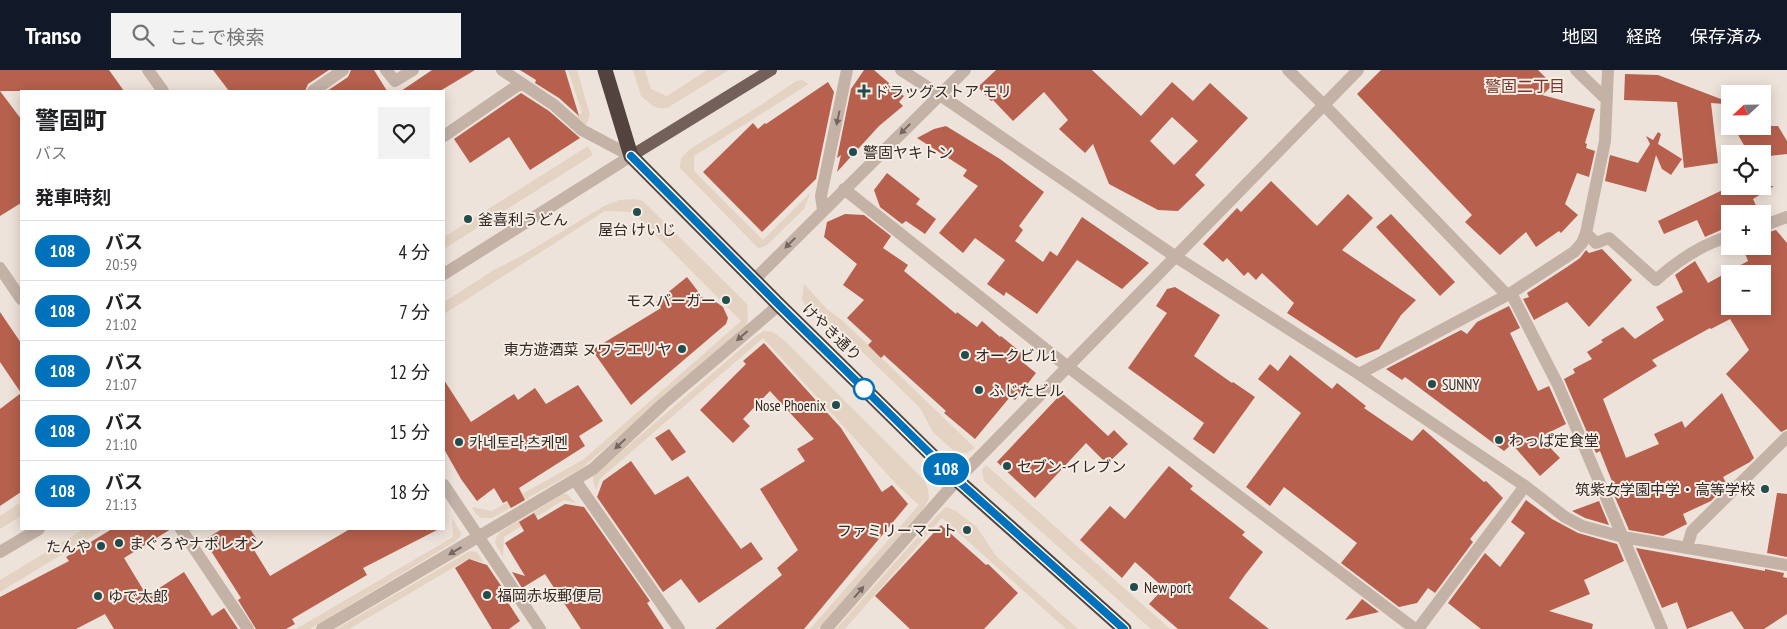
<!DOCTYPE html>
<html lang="ja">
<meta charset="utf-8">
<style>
body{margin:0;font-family:"PT Sans Narrow","Noto Sans JP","Noto Sans KR",sans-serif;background:#f2f2f2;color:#202124;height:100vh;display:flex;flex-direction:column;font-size:19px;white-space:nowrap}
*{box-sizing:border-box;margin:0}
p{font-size:16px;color:#757577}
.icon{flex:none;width:28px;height:28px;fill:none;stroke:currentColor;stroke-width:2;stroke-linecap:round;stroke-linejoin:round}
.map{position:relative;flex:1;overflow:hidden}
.details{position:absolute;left:20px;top:20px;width:425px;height:440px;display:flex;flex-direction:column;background:#fff;border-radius:0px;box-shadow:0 2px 12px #0003}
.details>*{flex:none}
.badge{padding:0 10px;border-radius:16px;font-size:18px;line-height:32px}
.needle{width:32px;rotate:248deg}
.tools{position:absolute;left:1721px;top:15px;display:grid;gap:10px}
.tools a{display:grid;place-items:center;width:50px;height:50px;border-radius:0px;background:#fff;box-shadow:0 2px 12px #0003;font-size:25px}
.map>.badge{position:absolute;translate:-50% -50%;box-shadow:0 0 0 2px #fff}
h2{padding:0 15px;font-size:19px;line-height:45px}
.round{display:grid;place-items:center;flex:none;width:52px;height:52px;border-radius:0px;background:#f2f2f2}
.overview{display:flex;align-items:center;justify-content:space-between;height:85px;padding:0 15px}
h1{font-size:24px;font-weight:800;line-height:38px}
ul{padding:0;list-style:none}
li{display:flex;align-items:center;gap:15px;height:60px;padding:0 15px;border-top:1px solid #e0e0e0}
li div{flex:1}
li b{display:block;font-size:19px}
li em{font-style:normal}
li .badge{min-width:55px;font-weight:700;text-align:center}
header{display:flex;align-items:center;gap:30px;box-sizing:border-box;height:70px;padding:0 25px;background:#111827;color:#fff}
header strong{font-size:24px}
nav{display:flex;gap:28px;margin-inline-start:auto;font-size:18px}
.search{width:350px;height:45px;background:#f2f2f2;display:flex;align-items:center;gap:12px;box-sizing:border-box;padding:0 18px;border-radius:0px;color:#757577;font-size:19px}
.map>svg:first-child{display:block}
.plaza{fill:#e4d3c2}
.building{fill:#b7604e;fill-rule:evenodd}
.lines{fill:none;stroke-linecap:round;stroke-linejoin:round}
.minor{stroke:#c4b2a7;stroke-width:12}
.major{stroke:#726059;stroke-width:12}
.highway{stroke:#52433f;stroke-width:15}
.oneway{fill:#746761}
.line-casing{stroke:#fff;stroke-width:11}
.line{stroke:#0072bc;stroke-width:8}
.poi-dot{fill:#214e4d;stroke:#f6ede5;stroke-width:2}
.stop-dot{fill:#fff;stroke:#0072bc;stroke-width:2.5}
.labels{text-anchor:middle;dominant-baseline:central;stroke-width:4;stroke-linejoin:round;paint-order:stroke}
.poi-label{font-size:15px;fill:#322927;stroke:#f6ede5;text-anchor:start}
.street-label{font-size:15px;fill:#322927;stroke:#f6ede5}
.neighbourhood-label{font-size:16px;fill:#773629;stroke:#f6ede5}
</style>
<header>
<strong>Transo</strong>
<div class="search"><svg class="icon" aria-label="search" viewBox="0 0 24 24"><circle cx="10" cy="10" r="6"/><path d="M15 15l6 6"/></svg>ここで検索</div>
<nav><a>地図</a><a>経路</a><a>保存済み</a></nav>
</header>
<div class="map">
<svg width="1787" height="559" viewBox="0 0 1787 559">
<rect width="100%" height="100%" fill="#eee3da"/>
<path class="plaza" d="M568,0H577L590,45L586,55L584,56L574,47L582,43Z
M633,0H645L651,19L667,26L707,0H729L667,38H659L653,36L641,26Z
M802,10L809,14L694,86V101L763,170L811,122L804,139L766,176L758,178L680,98L681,88L690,79L761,35L796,11Z
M588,76L593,85L444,179V167Z
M634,129L643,131L747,234L748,250L746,256L582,398L492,448H481L476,444L472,437L492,441L584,389L741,251L633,142L605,141L444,244V232L494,200L523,185L604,136L619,130Z
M804,214L827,239L842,250L975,378L967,383H956L933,362L920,338L846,266L823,253L805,235L802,229Z
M764,261L773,262L785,271L925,411L928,419L929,429L923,440L818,559H810L919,435L897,415L763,268L600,409L596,420L593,410V406L757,265Z
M986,395L1170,559H1151L984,411L982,400Z
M563,424H567L576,433L564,430L504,467L503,487L495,473L496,467L500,462Z
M21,432V446L0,459V446Z
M946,437L956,441L977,457L996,486L1078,559H1066L942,448L845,559H836L939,443Z
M452,448L461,463L460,467L456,471L310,559H296L453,467Z
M84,459H104L0,522V510Z
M470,481L477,482L486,496L483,492L468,489L349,559H336Z"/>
<path class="building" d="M0,0H109L124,21H0L21,49V133L0,146Z
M213,0H329L308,14L305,21H229Z
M351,0H374L387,21H327L348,7Z
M432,0H475L440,21H401Z
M520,0H565L579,46L559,28L535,13L536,10Z
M864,0H874L889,13L888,15L904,26L899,32L903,36L879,56L837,102L841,85L837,88L851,19Z
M996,0H1092L1141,46L1172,12L1193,31L1210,13L1248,48L1195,105L1205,115L1178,141L1158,140L1109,114L1093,74L1085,83L1059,59L1068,50L1044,22L1013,51L993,30L991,31L978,17ZM1172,47L1198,71L1174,95L1150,71Z
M1381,0H1538L1553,15L1542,25L1595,39L1585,73L1587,74L1586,78L1595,81L1589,107L1577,103L1565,134L1578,145L1561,163L1559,161L1536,177L1526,162L1500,185L1465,152L1472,145L1357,24Z
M1625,4L1658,5L1726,31L1725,34L1711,33L1718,93L1684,98L1677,32L1624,30Z
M828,12L834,22L816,109L762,162L703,102L753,53L758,59L765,53L766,54Z
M521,23L549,41L580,68L530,100L509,67L470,93L454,69Z
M946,56L1000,89L1044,122L1019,156L1023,160L1015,171L1043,192L1050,181L1057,186L1082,147L1149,193L1122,219L1077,190L1037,244L1006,222L1004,226L987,214L1005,190L975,168L963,183L939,163L978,116L963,106L967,100L917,68L934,59Z
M1733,56H1778L1787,71V84L1762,87V84H1749Z
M1658,62L1661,64L1658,74L1682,89L1671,105L1662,99L1656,85L1646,122L1605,111L1610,85L1638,93L1650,74L1646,66L1653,70Z
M887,103L920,129L916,134L936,149L925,164L906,151L902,154L880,137L874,120Z
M1271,111L1317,156L1348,124L1373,148L1342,180L1416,230L1401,245L1379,279L1356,288L1287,243L1294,233L1262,203L1256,210L1248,202L1244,206L1227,188L1223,192L1203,174L1237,138L1241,142Z
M1731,116H1774L1753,129L1760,144H1730V156L1705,167L1697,150L1664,164L1658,151Z
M845,144L864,145L891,166L883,178L908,195L904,201L956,244L957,242L977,257L982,251L1000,267L1001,266L1024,285L1020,290L1036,303L1015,330L1010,327L975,369L944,343L946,341L884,285L881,288L868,275L872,271L847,248L864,230L843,215L857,194L824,167L827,152Z
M1391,144L1455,212L1440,226L1376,157Z
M1776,160L1787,173V359L1781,362L1726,304L1749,280L1730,249L1711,259L1710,258L1652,290L1657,296L1603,329L1626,388L1659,374L1654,364L1682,351L1685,358L1722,323L1754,388L1750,392L1723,407L1727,415L1711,431L1683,444L1687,454L1663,466L1629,460L1614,425L1617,424L1600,381L1596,383L1564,309L1575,303L1573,299L1592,289L1587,282L1603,272L1601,270L1623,257L1635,269L1664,250L1656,237L1683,222L1675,205L1686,197L1695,191L1708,213L1748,191L1742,176H1762V164ZM1730,204H1762V236H1730Z
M1602,179L1632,210L1589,257L1567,232L1534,250L1523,229L1529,227L1527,223L1567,197L1580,188L1586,180L1589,183Z
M687,207L704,229L716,232L723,237L728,248L726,254L631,335L592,280L661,238L656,232Z
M1175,217L1220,245L1194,286L1232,313L1233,312L1255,327L1214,384L1193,369L1204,353L1128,298L1167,243L1156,236L1167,219Z
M1509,236L1520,258L1510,263L1538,321L1549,316L1566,354L1540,367L1560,388L1540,406L1512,374L1504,381L1405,307L1402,310L1386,299L1461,260L1467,264L1477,252Z
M0,242L21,273V323L0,292Z
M764,273L841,358L882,422L892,415L908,434L804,559H715L782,505L777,498L798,480L760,419L805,391L797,379L814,369L770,321L743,349L750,356L733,373L700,340L746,294L743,291Z
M1290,285L1332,319L1337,313L1366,336L1364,338L1412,371L1423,359L1484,412L1486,411L1503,428L1470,469L1473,472L1435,523L1428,518L1417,533L1399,537L1341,493L1357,473L1284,417L1270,436L1246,417L1301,343L1258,309L1270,294L1278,301Z
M444,310L471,352L514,324L518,330L535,318L546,334L578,315L603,351L579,366L585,376L519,418L525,430L511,438L507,431L503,433L494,418L477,431L461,409L444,379Z
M21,323V422L0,436V339Z
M1062,323L1108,366L1114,360L1128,374L1107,394L1086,373L1035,428L997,392Z
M669,359L686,382L672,391L655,368Z
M631,391L655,425L688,406L741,479L751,472L763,489L699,533L681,509L663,522L597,427L603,411Z
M1169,396L1193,416L1190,419L1245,462L1242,465L1263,482L1245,505L1229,528L1269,559H1178L1149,534L1164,518L1135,492L1122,508L1080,470L1110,436L1125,449Z
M1777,423L1787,424V487L1767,483Z
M1526,430L1552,449L1578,463L1617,474L1624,491L1584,510L1590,524L1549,541L1593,554L1592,559H1481L1448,533L1485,483L1500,497L1525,463L1511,452Z
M1599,431L1609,455L1585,448L1572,441Z
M565,434L584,437L650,531L647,533L664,559H581L545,504L522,518L512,502L525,506L505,473L524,461L519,452L534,443L538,450Z
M941,455L986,495L988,494L1018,523L984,559H910L875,526Z
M112,459H171L124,488L147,526L184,502L212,546L224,538L238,559H114L105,544L76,559H0V527L69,491L66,487Z
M222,459H250L258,471L251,475L270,506L350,459H439L363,498L367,505L292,549L295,554L286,559H256L238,530L241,528L204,470Z
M1636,478L1765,501V499L1784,503L1783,507L1787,508V544L1764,559H1744L1732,541L1687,559L1677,532L1662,538Z
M469,489L487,495L508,526L505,528L520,551L509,559H492L455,498Z
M1362,529L1379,542L1345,550Z"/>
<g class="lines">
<path class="minor" d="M148,0L163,21
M386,0L395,11L413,0
M901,0L940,25L1176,187L1359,304L1525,416L1565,447L1582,456L1623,467L1787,495
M1288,0L1324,35L1507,225
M1576,0L1607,30
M313,21L343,0
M444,66L521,13
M844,119L1068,297L1415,559
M823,140L821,126L847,0
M1762,156L1787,147
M1586,163L1596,173L1609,168L1656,210C1677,191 1703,174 1730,166
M0,198L21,229
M444,204L631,86L582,60L554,35L502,0
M754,210L965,0
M1511,223L1558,315L1662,559
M1359,304L1511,223L1574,182L1582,173L1586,163L1605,71L1608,0
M575,410L679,559
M444,415L540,559
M181,459L248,559
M1687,477L1692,461L1787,367
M0,482L39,459
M322,559L593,399L664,333L779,235
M826,559L957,410L1358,0
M1418,559L1525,416"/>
<path class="major" d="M631,86L771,0"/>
<path class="highway" d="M605,0L631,86L779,235L957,410L1124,559"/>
</g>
<defs><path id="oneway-solid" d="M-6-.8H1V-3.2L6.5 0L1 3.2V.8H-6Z" transform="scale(1.25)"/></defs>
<g class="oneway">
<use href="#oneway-solid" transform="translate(838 48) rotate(102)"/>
<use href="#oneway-solid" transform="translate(905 59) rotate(135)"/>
<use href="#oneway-solid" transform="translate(790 173) rotate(135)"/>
<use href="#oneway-solid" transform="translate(742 266) rotate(139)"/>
<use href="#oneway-solid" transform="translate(620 374) rotate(137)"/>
<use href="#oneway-solid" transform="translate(455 481) rotate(149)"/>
<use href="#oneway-solid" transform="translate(859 522) rotate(-49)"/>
</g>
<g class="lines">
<defs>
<path id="line" d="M631,86L779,235L957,410L1124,559"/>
</defs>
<use href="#line" class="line-casing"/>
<use href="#line" class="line"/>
</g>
<g class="poi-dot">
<path d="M861.5 13.5h5v5h5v5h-5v5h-5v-5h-5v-5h5z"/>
<circle cx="853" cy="82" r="5"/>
<circle cx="637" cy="142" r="5"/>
<circle cx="468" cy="149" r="5"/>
<circle cx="726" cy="230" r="5"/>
<circle cx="682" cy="279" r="5"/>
<circle cx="965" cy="285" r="5"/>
<circle cx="1432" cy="314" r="5"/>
<circle cx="979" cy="320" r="5"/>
<circle cx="836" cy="335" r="5"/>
<circle cx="1499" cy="370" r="5"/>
<circle cx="459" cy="372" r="5"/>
<circle cx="1007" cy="396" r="5"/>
<circle cx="1765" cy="419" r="5"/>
<circle cx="967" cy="460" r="5"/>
<circle cx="119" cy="473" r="5"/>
<circle cx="101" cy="476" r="5"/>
<circle cx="1134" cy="517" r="5"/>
<circle cx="487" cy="525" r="5"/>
<circle cx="98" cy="526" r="5"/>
</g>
<circle class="stop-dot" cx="864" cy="319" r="10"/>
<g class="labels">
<g class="poi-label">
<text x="874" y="21">ドラッグストア モリ</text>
<text x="863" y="82">警固ヤキトン</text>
<text x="478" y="149">釜喜利うどん</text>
<text x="637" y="159" text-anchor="middle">屋台 けいじ</text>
<text x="716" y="230" text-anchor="end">モスバーガー</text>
<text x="672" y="279" text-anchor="end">東方遊酒菜 ヌワラエリヤ</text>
<text x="975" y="285">オークビル1</text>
<text x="1442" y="314">SUNNY</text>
<text x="989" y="320">ふじたビル</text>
<text x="826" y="335" text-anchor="end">Nose Phoenix</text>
<text x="1509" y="370">わっぱ定食堂</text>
<text x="469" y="372">카네토라,츠케멘</text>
<text x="1017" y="396">セブン-イレブン</text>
<text x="1755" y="419" text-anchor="end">筑紫女学園中学・高等学校</text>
<text x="957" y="460" text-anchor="end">ファミリーマート</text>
<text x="129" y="473">まぐろやナポレオン</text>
<text x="91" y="476" text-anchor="end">たんや</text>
<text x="1144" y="517">New port</text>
<text x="497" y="525">福岡赤坂郵便局</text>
<text x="108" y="526">ゆで太郎</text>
</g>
<g class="street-label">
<text transform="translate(832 262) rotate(44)">けやき通り</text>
</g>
<g class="neighbourhood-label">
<text x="1525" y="16">警固二丁目</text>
</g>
</g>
</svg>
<div class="tools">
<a><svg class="needle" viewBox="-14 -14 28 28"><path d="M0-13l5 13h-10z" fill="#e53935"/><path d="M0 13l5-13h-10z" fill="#757577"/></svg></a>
<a><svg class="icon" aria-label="locate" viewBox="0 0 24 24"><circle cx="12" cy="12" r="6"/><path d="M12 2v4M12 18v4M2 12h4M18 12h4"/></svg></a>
<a>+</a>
<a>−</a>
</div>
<b class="badge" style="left:946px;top:399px;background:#0072bc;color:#fff">108</b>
<section class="details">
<div class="overview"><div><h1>警固町</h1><p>バス</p></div><a class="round"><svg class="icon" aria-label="heart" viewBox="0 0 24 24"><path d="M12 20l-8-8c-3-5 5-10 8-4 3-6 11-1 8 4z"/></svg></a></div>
<h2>発車時刻</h2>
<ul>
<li><span class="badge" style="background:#0072bc;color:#fff">108</span><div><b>バス</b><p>20:59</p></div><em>4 分</em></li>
<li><span class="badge" style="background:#0072bc;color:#fff">108</span><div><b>バス</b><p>21:02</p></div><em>7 分</em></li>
<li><span class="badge" style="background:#0072bc;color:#fff">108</span><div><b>バス</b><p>21:07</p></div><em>12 分</em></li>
<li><span class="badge" style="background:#0072bc;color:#fff">108</span><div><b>バス</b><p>21:10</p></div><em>15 分</em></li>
<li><span class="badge" style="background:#0072bc;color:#fff">108</span><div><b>バス</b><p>21:13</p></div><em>18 分</em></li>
</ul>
</section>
</div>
